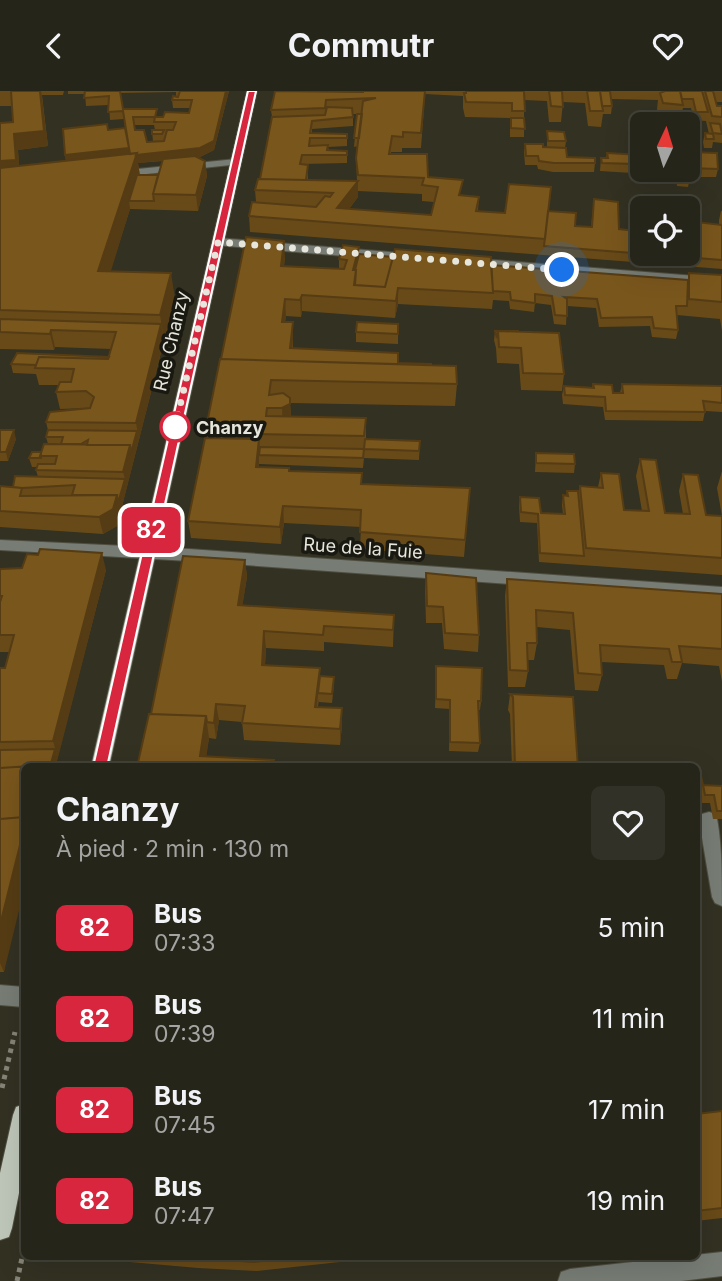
<!DOCTYPE html>
<html lang="fr">
<meta charset="utf-8">
<style>
body{margin:0;font-family:Inter,sans-serif;background:#323127;color:#f1f3f6;height:100vh;display:flex;flex-direction:column;font-size:26px;white-space:nowrap}
*{box-sizing:border-box;margin:0}
p{font-size:23px;color:#a4a5a2}
.icon{flex:none;width:38px;height:38px;fill:none;stroke:currentColor;stroke-width:2;stroke-linecap:round;stroke-linejoin:round}
.map{position:relative;flex:1;overflow:hidden}
.drawer{position:absolute;left:21px;top:672px;width:679px;height:497px;display:flex;flex-direction:column;background:#26251a;border-radius:10px;box-shadow:0 7px 28px #0002,0 0 0 2px #424239}
.drawer>*{flex:none}
.badge{padding:0 14px;border-radius:10px;font-size:24px;line-height:46px}
.needle{width:46px;rotate:4deg}
.fabs{position:absolute;left:630px;top:21px;display:grid;gap:14px}
.fabs a{display:grid;place-items:center;width:70px;height:70px;border-radius:10px;background:#26251a;box-shadow:0 7px 28px #0002,0 0 0 2px #424239;font-size:35px}
.you{position:absolute;width:35px;height:35px;margin:-18px;border:5px solid #fff;border-radius:50%;background:#1a73e8;box-shadow:0 0 0 10px #1a73e833}
.map>.badge{position:absolute;translate:-50% -50%;box-shadow:0 0 0 4px #fff}
.round{display:grid;place-items:center;flex:none;width:74px;height:74px;border-radius:10px;background:#323127}
.summary{display:flex;align-items:center;justify-content:space-between;height:119px;padding:0 35px}
h1{font-size:33px;font-weight:700;line-height:52px}
ul{padding:0;list-style:none}
li{display:flex;align-items:center;gap:21px;height:91px;padding:0 35px}
li div{flex:1}
li b{display:block;font-size:26px}
li em{font-style:normal}
li .badge{min-width:77px;font-weight:700;text-align:center}
header{display:flex;justify-content:space-between;align-items:center;height:91px;padding:0 35px;background:#26251a;font-size:32px;font-weight:700}
.map>svg:first-child{display:block}
.lines{fill:none;stroke-linecap:round;stroke-linejoin:round}
.minor-casing{stroke:#4f4e40;stroke-width:2}
.major-casing{stroke:#4f4e40;stroke-width:2}
.path{stroke:#858477;stroke-width:5;stroke-dasharray:4.5 4.5;stroke-linecap:butt}
.minor{fill:#777c75;fill-rule:evenodd}
.major{fill:#bec7b9;fill-rule:evenodd}
.wall{fill:#684a18;fill-rule:evenodd}
.shaded-wall{fill:#553c14}
.building{fill:#79561c;stroke:#553c14;stroke-width:2}
.line{fill:#d7263d;stroke:#fff;stroke-width:2}
.walk{stroke:#e6e6dc;stroke-width:7;stroke-dasharray:0 12.6}
.stop-dot{fill:#fff;stroke:#d7263d;stroke-width:3.5}
.labels{text-anchor:middle;dominant-baseline:central;stroke-width:7;stroke-linejoin:round;paint-order:stroke}
.street-label{font-size:18px;fill:#e6e6dc;stroke:#191912}
.stop-label{font-size:18px;font-weight:bold;fill:#e6e6dc;stroke:#191912;text-anchor:start}
</style>
<header><svg class="icon" aria-label="back" viewBox="0 0 24 24"><path d="M15 5l-7 7 7 7"/></svg>Commutr<svg class="icon" aria-label="heart" viewBox="0 0 24 24"><path d="M12 20l-8-8c-3-5 5-10 8-4 3-6 11-1 8 4z"/></svg></header>
<div class="map">
<svg width="722" height="1190" viewBox="0 0 722 1190">
<rect width="100%" height="100%" fill="#323122"/>
<g class="lines">
<defs>
<path id="minor" d="M236,68L240,69V73L118,86L112,83L118,80Z
M218,147L415,163L421,167L415,171L214,154V148Z
M467,167L722,187V195L463,174V168Z
M0,449L189,458L722,496V508L189,470L0,459Z
M709,721L716,723C722,749 722,787 722,815L715,812L712,806L699,729L702,723Z
M0,894L24,896V916L0,914Z
M722,1161V1185L681,1190H558L561,1181L570,1178Z"/>
<path id="major" d="M247,0H257L109,676H91Z
M24,1013V1077L12,1137L9,1146L0,1149V1082L13,1024L16,1016Z"/>
</defs>
<use href="#minor" class="minor-casing"/>
<use href="#major" class="major-casing"/>
<path class="path" d="M2,997L15,941
M17,1190L22,1167"/>
<use href="#minor" class="minor"/>
<use href="#major" class="major"/>
</g>
<path class="wall" d="M0,0H64L63,4H42L48,55L18,59L19,75L66,70L65,64L108,39L125,37L124,28L110,29L109,14L86,15L85,3H68V0H229L214,59L200,66H197L205,70L207,85L198,120L130,118L110,181L175,207L117,435L103,443L0,436V395L13,396L38,386L36,379L37,376H32L29,367L41,361L48,353L46,346L48,339L46,331L90,317L60,318L56,301L59,294H39L36,283L13,282L11,273L109,266L111,258L55,256L54,259L0,258V32L13,31L12,15H0ZM176,1V6L172,9L173,17H190L189,22L158,26L123,18L120,2ZM135,34H154L155,39H152L153,51H147L135,39ZM163,70L158,84H140L138,72Z
M275,0L363,1V0H722V11H716L717,15H722V52L713,51L712,57H704L703,51L705,42L709,43L706,30L694,29L691,17H683L680,30L660,27L657,18L658,9L611,8L612,15L611,23H603L601,36L588,35L585,12L563,11L561,31H549L547,10L524,9V46H510V27L465,26L463,17V5L425,3L421,57H402V61H391V63L428,86L462,105L479,106L478,120L505,122L548,120L575,135L591,136L594,108L619,138L634,139L636,126L642,163L719,133V129L721,120H722V178L250,141L249,125L256,111L255,99L260,88L272,26L271,19ZM353,23H357L354,56L358,55L356,67L357,90L308,89V74L302,73L347,72V60L329,59L328,56L347,55V43L312,42V38L353,35ZM358,98V100L422,103V110L434,111L431,124L349,118L358,106Z
M547,40L566,50L565,57L567,66L595,72L594,81H553L538,78L537,74H525L524,61L525,53L547,56Z
M691,61L718,78L716,86H690L688,96L677,95L676,88L633,86L632,82L600,80L601,67H606L607,62L642,64V79H688Z
M359,163L688,189L689,182L722,184V240L720,228L677,224L678,239L676,248L652,246L650,235L599,236L596,217L567,215L566,234L554,233L551,214L535,212L534,221L510,218L509,210L493,209L492,218L398,213L395,227L302,220L301,226L286,225L285,231H293V257L398,272L431,274L457,293L455,315L290,312L291,325L366,327V348L420,350L419,369L364,367L363,377L259,373V376L362,393L470,397L464,466L360,458L361,436L284,432L281,453L191,447L188,430L205,347V342L221,268L285,166L284,175L339,178V168Z
M398,233V253L356,251V241Z
M495,240L564,283L562,300L521,299L519,273L497,272L496,257L494,249Z
M593,293L613,302H620L622,293L722,295V321L705,320L703,330L605,329L603,316L563,313L562,304L564,295L592,296Z
M0,339L16,348L8,370H0Z
M536,362L575,373L574,382L535,381Z
M640,368L665,422L683,423L679,400L683,383L706,424L722,425V484L539,471L537,432L520,431L519,415L520,406L541,422L563,423L562,414L563,404L566,405L567,400L578,402L580,395L598,396L601,382L624,419L642,420L636,385Z
M722,380V425L717,397Z
M245,469L247,486L242,515L394,524L393,556L324,551V560L266,557L265,574L320,585L334,594L332,612L319,611V608L318,616L342,634L340,654L244,649L242,631L219,629L216,648L209,647L206,665L274,669V676H137L151,623Z
M0,478L106,479L55,676H24L4,881H0V577H5L10,561H0Z
M426,482L479,544L478,561L444,558L442,532H426L425,499Z
M507,488L722,503V591L719,575L682,572L677,588H667L664,574L601,571L602,584L598,600L575,599L570,539L537,536V552L534,569H528V580L525,596H508L505,505Z
M436,584L481,610L480,619H478L480,652L478,661L449,660L450,618L435,617Z
M510,603L578,676H512L510,623L508,619Z
M696,679L703,694L700,702H696Z
M703,694L722,695V728H713L710,712H702L700,702Z
M722,1020V1127L696,1130V1023Z
M73,1166H386L257,1180L198,1177Z"/>
<path class="shaded-wall" d="M40,0H41L48,55L18,59L20,84L0,87V70L14,43Z
M226,0H229L214,59L200,66L138,72L140,86L129,110L130,118L103,206L68,80L65,64L129,57H200Z
M205,70L207,85L198,120L196,104Z
M358,90V106L337,133V117Z
M284,150L285,166L282,191L281,175Z
M359,156V172L356,196L354,194L353,179Z
M171,182L175,207L164,249L160,224Z
M398,197V213L395,227L396,210Z
M302,204V220L301,226L300,209Z
M285,208L286,225L282,248V231Z
M293,231V248L291,274L290,257Z
M161,233L164,249L139,349L136,332Z
M51,239L55,256L54,259L50,243Z
M290,307L291,330L283,340L282,317Z
M14,339L16,348L8,370L6,361Z
M137,340L139,349L117,435L103,443L99,426L117,404L125,388L123,381L130,354Z
M259,348L260,364H259V373L257,393L256,376Z
M283,415L284,432L281,453L280,436Z
M102,462L106,479L58,667L53,650Z
M245,469L247,486L240,531L238,514Z
M264,540L266,557L264,591L262,574Z
M320,577V594L318,602L316,632L315,616Z
M216,613L219,629L216,648L214,632Z
M342,617V634L340,654V638Z
M206,625L209,647L205,676L200,665Z
M55,658L58,667L55,676H50Z
M24,738V799L4,881L0,872V834Z"/>
<path class="building" d="M11,0H40L44,40L14,43L16,69L0,70V32L13,31Z
M85,0H120L123,18H157L155,26H133L135,39H144L147,51L164,50L167,39H173L176,31H154L155,26H163L165,21L189,22L192,9H172L173,5L178,6L180,0H226L214,50L200,57L136,64L137,62L130,63L123,20L108,21L109,5L84,7Z
M275,0L363,1V0H425L421,42L403,41V46L392,45L389,63H427L428,86L463,89L459,104L479,106L476,120L505,122L509,93L551,96L545,148L249,125L252,111L316,116L325,105L330,106L333,102L255,99L258,88L358,90L337,117L431,124L438,96L422,94L424,87L358,84L356,67L363,10L376,7L326,9L325,17L271,19Z
M466,0H524L525,20H512V12L466,11L464,2H466Z
M549,0H562L563,16L551,15Z
M587,0H600L603,20H590Z
M600,0H610L612,15H602Z
M665,0H680L683,14L663,12L660,2Z
M680,0H702L708,21H696L693,8H682Z
M705,0H713L717,15H722V26L712,25Z
M327,16L352,17L353,26L312,30L310,42L347,43V47H310L309,55L328,54L327,59L347,60V64H302L300,73L308,74L306,89L260,88L272,26L325,24Z
M357,23H362L359,47H354Z
M511,27H524L525,38L511,37Z
M710,32L720,33L722,43L713,42Z
M107,33L108,39L125,37L129,57L65,64L63,38Z
M152,39H164L162,43H152Z
M547,40L564,41L566,50H548Z
M705,42L713,43L714,48H706Z
M525,53H543V56L566,57L567,66L595,67V72H554L539,70L538,65H526Z
M691,61L717,62L718,78L689,77L690,87H679L678,79H662H688V66H692Z
M137,62L98,180L171,182L160,224L0,219V77Z
M607,62L642,64V78H634V73L602,72L601,67H608Z
M195,65L205,70L196,104L153,103L163,68Z
M137,84H158L153,103L154,110H129Z
M594,108L618,111L619,138L636,140V126L642,127V163H688V130L722,134V169L544,155L548,120L576,122L575,135L592,136Z
M246,146L284,150L281,175L344,178L347,169L339,168L343,154L359,156L353,179H356L354,194L385,196L395,158L491,166L493,202L398,197L396,210L302,204L300,209L285,208L282,231H293L290,257L398,262V272L431,273V274L221,268Z
M359,163L393,166L385,196L355,194L356,179H355Z
M491,174L688,189L687,215H676L678,239L654,237L652,226L601,227L597,208L564,206L567,208V225L555,224L552,205L535,203V212L511,209L510,201L493,200Z
M689,182L722,184V211L689,208Z
M0,228L161,233L136,332L46,331L50,321L90,317L94,306L86,300L56,301L60,291H71L74,278L35,277L39,266L108,268L116,241L51,239L50,243L0,241Z
M357,231L398,233V243L356,241Z
M495,240H519H498L497,247Z
M498,240L559,242L564,283L523,282L521,257L499,256Z
M17,262L109,266L108,268L39,266L36,274L11,273Z
M220,268L456,275L457,293L271,289L269,304L283,302L290,307V313L282,317H267L266,325L366,327L364,345L205,342Z
M593,293L612,294L613,302H623L622,293L722,295V312L703,310L705,321L606,320L605,306L565,304L564,295L594,297Z
M0,339H14L6,361H0Z
M48,339L137,340L131,362L130,354H87L88,349L81,353H61L63,346H46Z
M205,347L259,348L256,376L289,377V380L362,382L361,393L470,397L465,449L360,441L361,419L283,415L280,436L188,430Z
M365,348L420,350L419,360L364,358Z
M44,353L130,354L123,381L36,379L38,373H55L57,365H40Z
M260,356L364,358L363,367L259,364Z
M32,361H41V367H29Z
M536,362L574,363L575,373L536,372Z
M640,368L656,369L665,422L690,423L683,383L698,384L706,424L722,425V467L586,457L580,395L603,397L601,382L619,383L624,419L649,420Z
M15,385L125,388L118,412L117,404H72L75,394L22,397L13,396Z
M0,395L22,397L20,405L117,404L113,418L99,426L0,420Z
M567,400H578L584,465L540,462L538,423L521,421L520,406L539,407L541,422L565,423L563,404L568,405Z
M40,458L102,462L53,650L0,651V577H5L14,544H0V511L2,505H0V478L22,477L27,463L38,464Z
M183,465L245,469L238,514L394,524L393,539L324,535L323,544L264,540L262,574L320,577L315,616L342,617L340,638L242,632L245,615L216,613L214,632L207,631L206,625L151,623Z
M426,482L476,487L479,544L445,542L443,516L427,515Z
M507,488L722,503V558L679,555L682,571H672L669,558L600,554L602,584L578,582L573,522L536,519L537,552H527L528,580L510,579Z
M436,575L482,577L481,610H478L480,652L450,651V609L436,608Z
M320,585L334,586L332,603L318,602Z
M510,603L573,606L578,676H515L513,606Z
M149,623L206,625L200,665L274,669L273,676H137Z
M55,658L50,676H47L46,674L0,677V659Z
M46,674V676H24V726L0,728V677Z
M696,679L700,680L703,694L696,693Z
M703,694L722,695V720H717L714,704H705Z
M24,726V738L0,834V728Z
M722,1020V1117L696,1120V1023Z
M195,1166H300L254,1171L194,1167Z"/>
<path class="line" d="M248,0H256L107,676L100,681L93,676Z"/>
<g class="lines">
<path class="walk" d="M175,336L218,151L562,179"/>
</g>
<circle class="stop-dot" cx="175" cy="336" r="14"/>
<g class="labels">
<g class="street-label">
<text transform="translate(171 250) rotate(-77)">Rue Chanzy</text>
<text transform="translate(363 457) rotate(4)">Rue de la Fuie</text>
</g>
<g class="stop-label">
<text x="196" y="336">Chanzy</text>
</g>
</g>
</svg>
<div class="fabs">
<a><svg class="needle" viewBox="-14 -14 28 28"><path d="M0-13l5 13h-10z" fill="#e53935"/><path d="M0 13l5-13h-10z" fill="#a4a5a2"/></svg></a>
<a><svg class="icon" aria-label="locate" viewBox="0 0 24 24"><circle cx="12" cy="12" r="6"/><path d="M12 2v4M12 18v4M2 12h4M18 12h4"/></svg></a>
</div>
<div class="you" style="left:562px;top:179px"></div>
<b class="badge" style="left:151px;top:439px;background:#d7263d;color:#fff">82</b>
<section class="drawer">
<div class="summary"><div><h1>Chanzy</h1><p>À pied · 2 min · 130 m</p></div><a class="round"><svg class="icon" aria-label="heart" viewBox="0 0 24 24"><path d="M12 20l-8-8c-3-5 5-10 8-4 3-6 11-1 8 4z"/></svg></a></div>
<ul>
<li><span class="badge" style="background:#d7263d;color:#fff">82</span><div><b>Bus</b><p>07:33</p></div><em>5 min</em></li>
<li><span class="badge" style="background:#d7263d;color:#fff">82</span><div><b>Bus</b><p>07:39</p></div><em>11 min</em></li>
<li><span class="badge" style="background:#d7263d;color:#fff">82</span><div><b>Bus</b><p>07:45</p></div><em>17 min</em></li>
<li><span class="badge" style="background:#d7263d;color:#fff">82</span><div><b>Bus</b><p>07:47</p></div><em>19 min</em></li>
</ul>
</section>
</div>
